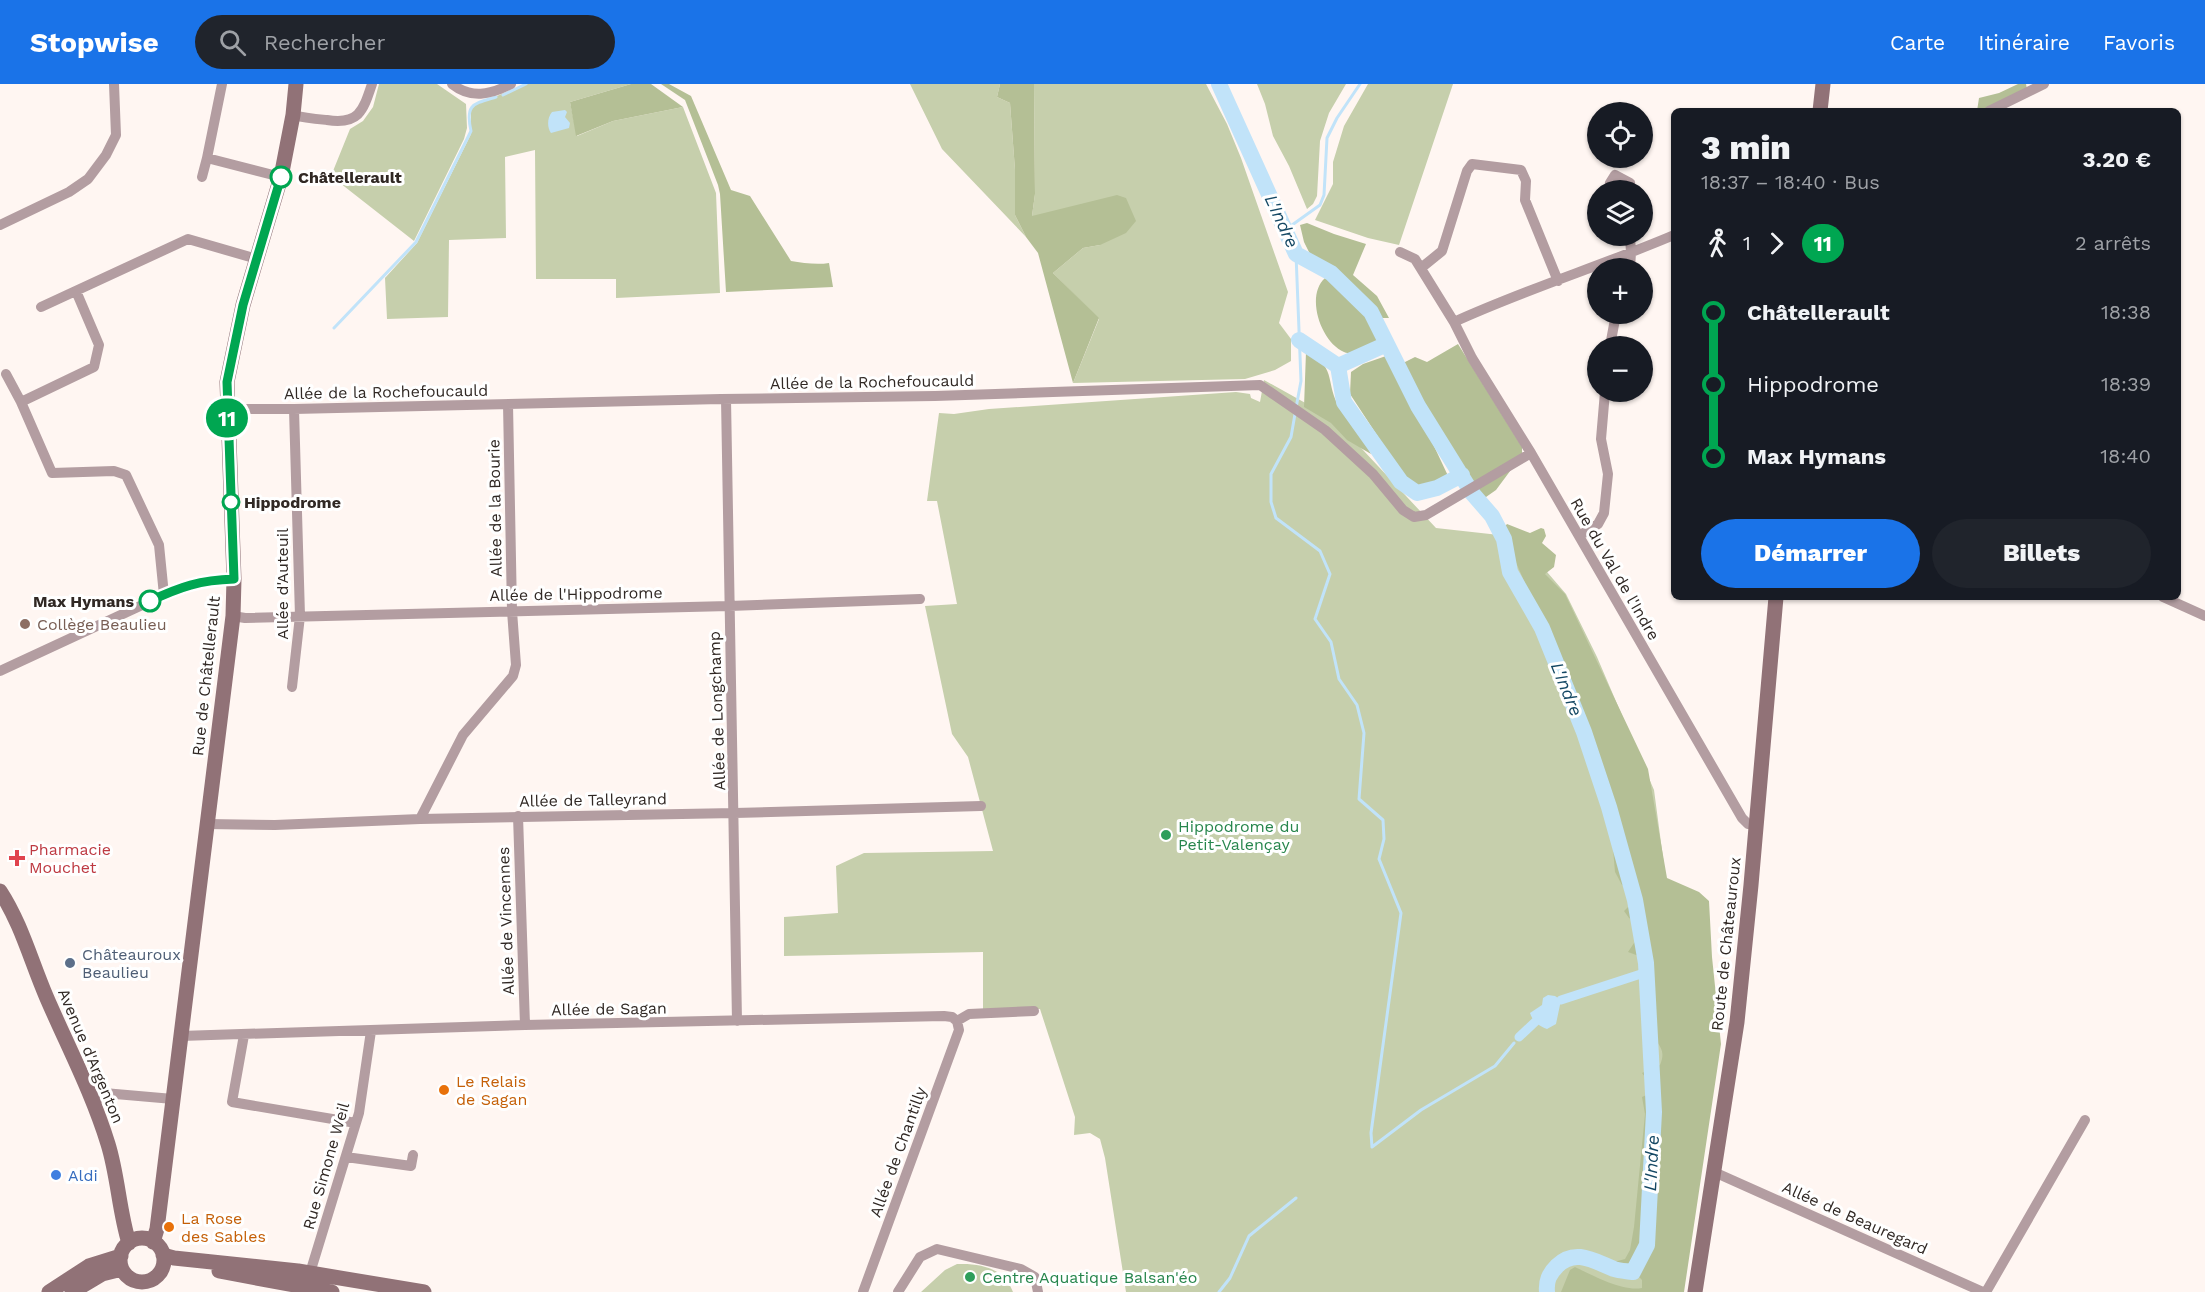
<!DOCTYPE html>
<html lang="fr">
<meta charset="utf-8">
<style>
body{margin:0;font-family:"Work Sans",sans-serif;background:#20242c;color:#f1f3f6;height:100vh;display:flex;flex-direction:column;font-size:22px;white-space:nowrap}
*{box-sizing:border-box;margin:0}
p{font-size:20px;color:#9ea1a6}
.icon{flex:none;width:33px;height:33px;fill:none;stroke:currentColor;stroke-width:2;stroke-linecap:round;stroke-linejoin:round}
.map{position:relative;flex:1;overflow:hidden}
.panel{position:absolute;left:1671px;top:24px;width:510px;height:492px;display:flex;flex-direction:column;background:#171b24;border-radius:9px;box-shadow:0 2px 4px #0004}
.panel>*{flex:none}
.badge{padding:0 12px;border-radius:20px;font-size:21px;line-height:39px}
.buttons{position:absolute;left:1587px;top:18px;display:grid;gap:12px}
.buttons a{display:grid;place-items:center;width:66px;height:66px;border-radius:50%;background:#171b24;box-shadow:0 2px 4px #0004;font-size:30px}
.map>.badge{position:absolute;translate:-50% -50%;box-shadow:0 0 0 3px #fff}
.legs{display:flex;align-items:center;gap:9px;height:66px;padding:0 30px;font-size:20px}
.legs p{margin-inline-start:auto}
.summary{display:flex;align-items:center;justify-content:space-between;height:102px;padding:0 30px}
h1{font-size:33px;font-weight:800;line-height:45px}
.cta{display:flex;gap:12px;margin-top:auto;padding:12px 30px}
.cta a{flex:1;height:69px;border-radius:36px;background:#1a73e8;color:#fff;font-size:24px;font-weight:800;line-height:69px;text-align:center}
.cta a+a{background:#20242c;color:#f1f3f6}
ul{padding:0 30px;list-style:none}
li{display:flex;align-items:center;gap:21px;height:72px;font-size:22px}
li i{display:grid;place-items:center;width:9px;height:100%;margin:0 8px;background:currentColor}
li i::after{content:'';width:15px;height:15px;margin:-8px;border:4px solid;border-radius:50%;background:#171b24}
li p{margin-inline-start:auto}
li:first-child i{background:linear-gradient(#0000 50%,currentColor 0)}
li:last-child i{background:linear-gradient(currentColor 50%,#0000 0)}
header{display:flex;align-items:center;gap:36px;box-sizing:border-box;height:84px;padding:0 30px;background:#1a73e8;color:#fff}
header strong{font-size:28px}
nav{display:flex;gap:33px;margin-inline-start:auto;font-size:21px}
.search{width:420px;height:54px;background:#20242c;display:flex;align-items:center;gap:15px;box-sizing:border-box;padding:0 21px;border-radius:33px;color:#9ea1a6;font-size:22px}
.map>svg:first-child{display:block}
.green{fill:#c6cfac}
.forest{fill:#b4bf95}
.water{fill:#c1e3f9}
.lines{fill:none;stroke-linecap:round;stroke-linejoin:round}
.stream{stroke:#c1e3f9;stroke-width:3}
.canal{stroke:#c1e3f9;stroke-width:9}
.river{stroke:#c1e3f9;stroke-width:16}
.street{stroke:#b39da1;stroke-width:10}
.secondary{stroke:#917277;stroke-width:15}
.line-1-casing{stroke:#fff;stroke-width:14}
.line-1{stroke:#00a651;stroke-width:9}
.stop-1-dot{fill:#fff;stroke:#00a651;stroke-width:3}
.education-dot{fill:#8d6e63;stroke:#fff;stroke-width:2}
.leisure-dot{fill:#2e9e5b;stroke:#fff;stroke-width:2}
.health-dot{fill:#e0444e;stroke:#fff;stroke-width:2}
.service-dot{fill:#5c6f8a;stroke:#fff;stroke-width:2}
.food-dot{fill:#e8710a;stroke:#fff;stroke-width:2}
.shop-dot{fill:#3f7fe0;stroke:#fff;stroke-width:2}
.labels{text-anchor:middle;dominant-baseline:central;stroke-width:6;stroke-linejoin:round;paint-order:stroke}
.stop-label{font-size:16px;font-weight:bold;fill:#302824;stroke:#fff;text-anchor:start}
.street-label{font-size:16px;fill:#302824;stroke:#fff}
.education-label{font-size:16px;fill:#785e54;stroke:#fff;text-anchor:start}
.leisure-label{font-size:16px;fill:#27864d;stroke:#fff;text-anchor:start}
.health-label{font-size:16px;fill:#be3a42;stroke:#fff;text-anchor:start}
.service-label{font-size:16px;fill:#4e5e75;stroke:#fff;text-anchor:start}
.food-label{font-size:16px;fill:#c56008;stroke:#fff;text-anchor:start}
.shop-label{font-size:16px;fill:#366cbe;stroke:#fff;text-anchor:start}
.water-label{font-size:18px;font-style:italic;fill:#144864;stroke:#fff}
</style>
<header>
<strong>Stopwise</strong>
<div class="search"><svg class="icon" aria-label="search" viewBox="0 0 24 24"><circle cx="10" cy="10" r="6"/><path d="M15 15l6 6"/></svg>Rechercher</div>
<nav><a>Carte</a><a>Itinéraire</a><a>Favoris</a></nav>
</header>
<div class="map">
<svg width="2205" height="1208" viewBox="0 0 2205 1208">
<rect width="100%" height="100%" fill="#fff6f2"/>
<path class="green" d="M379,0H437L466,20L467,44L464,55L414,157L331,92L350,45L363,37L373,23Z
M527,0H631L570,18L577,52L613,37L683,23L716,109L720,209L616,214V195H536L535,66L505,73L506,154L449,156L448,233L387,235L385,194L417,159L471,50V26L474,21Z
M910,0H1000L997,13L1010,19L1015,86V131L1026,153L942,65Z
M1034,0H1206L1227,40L1241,74L1288,208L1279,239L1291,255V277L1275,286L1245,295L1073,299L1099,235L1053,189L1083,164L1100,161L1032,132L1035,110Z
M1257,0H1346L1329,29L1320,57L1317,112L1313,120L1307,125L1289,82L1273,52L1265,20Z
M1368,0H1453L1399,161L1368,154L1315,136L1333,100V78L1344,42Z
M1264,296L1334,335L1436,444L1517,453L1566,510L1597,573L1654,706L1666,796L1661,1208H1126L1105,1074L1100,1055L1090,1049L1074,1051L1075,1033L1040,925H983V868L784,872V833L838,829L836,782L864,769L993,767L968,673L952,650L925,522L957,520L937,417H927L939,329L954,330L989,325L1236,308L1250,310L1251,314L1260,318Z
M957,1180C981,1179 1004,1184 1013,1208H921L945,1186Z"/>
<path class="forest" d="M631,0H651L683,23L613,37L576,52L570,18Z
M661,0H669L691,12L731,106L750,112L791,177C803,179 817,181 829,179L833,203L726,208L720,110L718,101L685,16Z
M1000,0H1034L1035,110L1032,132L1117,111L1126,114L1136,137L1126,149L1100,161L1083,164L1053,189L1099,234L1073,299L1038,169L1026,153L1015,131V86L1010,19L997,13Z
M2018,0H2026L2027,5L1982,27H1977L1979,14L1999,9Z
M1307,139L1334,150L1366,160L1353,191L1377,212L1389,234H1381L1351,201L1310,170L1304,158L1300,141Z
M1325,194L1347,208L1368,235L1380,259C1369,264 1356,273 1344,268C1321,258 1305,212 1325,194Z
M1458,260L1522,363V371L1496,406L1486,413L1479,414L1450,367L1405,285V278L1415,273L1427,278Z
M1306,268C1336,282 1326,297 1337,319C1347,337 1363,351 1371,370L1347,356L1331,339L1304,323Z
M1386,272L1434,362L1449,394L1418,403L1407,397L1350,310L1351,288L1363,280Z
M1507,440L1530,449L1541,444L1544,445L1546,452L1542,459L1556,471L1554,483L1545,490L1565,510L1648,685L1667,794L1699,808L1709,817L1712,873L1721,960L1684,1208H1561L1570,1186L1575,1183C1592,1191 1623,1208 1642,1204V1196C1631,1184 1624,1186 1610,1179L1625,1175L1630,1166L1634,1143L1645,1030L1642,1013L1651,1009L1649,998L1642,989L1660,981C1668,962 1654,961 1652,946C1648,923 1652,898 1647,875L1628,868L1634,859L1644,852L1641,841L1629,834L1624,827L1636,815L1633,803L1622,801L1615,788L1613,765L1622,761L1595,677L1594,667L1559,578L1502,446Z"/>
<path class="water" d="M565,26L567,28L565,33L570,39L569,44L551,49C547,43 547,34 552,28Z
M1548,911L1555,912L1561,916L1556,940L1547,945C1539,942 1533,938 1530,929L1542,921L1543,914Z"/>
<g class="lines">
<path class="stream" d="M503,11L526,0
M1285,146L1320,121L1324,111L1327,54L1337,34L1360,0
M334,244L416,158L471,47C465,20 473,20 496,13
M1296,324L1301,297L1296,170
M1295,330L1291,353L1271,390V418L1276,434L1320,467L1330,490L1315,535L1331,558L1339,595L1357,621L1364,649L1359,715L1383,736L1384,755L1379,775L1401,829L1371,1049L1372,1063
M1372,1063L1421,1026L1495,982L1514,959
M1219,1208L1230,1194L1249,1152L1296,1114"/>
<path class="canal" d="M1561,916L1647,888
M1519,953L1535,938"/>
<path class="river" d="M1219,0L1296,170L1331,189L1371,228L1418,322L1472,409L1492,432L1504,455L1510,488L1542,544L1584,648L1609,723L1635,816L1646,879L1654,1028L1647,1161L1633,1188C1627,1187 1620,1187 1614,1185C1594,1177 1575,1164 1557,1182C1549,1190 1546,1197 1547,1208
M1299,256L1338,282L1344,318L1401,398L1417,409L1437,404L1462,391
M1338,282L1387,260"/>
<path class="street" d="M222,0L207,74L281,93
M452,0C471,15 490,11 511,0
M1989,27L2044,0
M293,31C304,34 316,35 327,36C359,41 363,27 372,0
M202,93L207,74
M1619,106L1610,99L1615,91L1630,99L1627,106
M0,141L69,108L88,95L106,71L116,51L114,0
M1630,152L1631,169L1630,184
M1400,168L1415,175L1454,238L1472,274L1531,369L1742,734L1748,740L1756,741
M1421,184L1442,167L1467,87L1472,80L1521,86L1526,97L1525,116L1558,197
M76,207L99,261L94,283L21,318L52,389L114,387L126,391L159,461L164,511
M41,223L188,155L257,175
M1454,238C1526,205 1601,182 1674,151
M1610,262L1616,230
M6,290L21,318
M726,315L737,937
M227,325H294L721,315L935,312L1260,301L1325,346L1373,390L1403,426L1414,433L1426,431L1531,369
M1579,452L1598,440L1604,429L1608,390L1601,355L1605,308
M2163,513L2205,532
M233,532L245,534L729,522L920,515
M0,587L181,503L202,498L234,495
M292,603L300,532L294,325
M518,732L525,941
M420,735L463,651L513,592L516,581L512,527L508,320
M207,740L275,741L420,735L735,729L981,722
M244,951L232,1018L356,1039
M181,952L525,941L944,932L952,933L957,937L969,930L1034,927
M94,1019L104,1009L173,1015
M346,1073L411,1082L413,1071
M1714,1088L1983,1208
M310,1189L359,1029L371,947
M863,1208L959,946L957,937
M898,1208L920,1173L937,1165L1021,1185L1035,1193L1038,1208
M1986,1208L2085,1036"/>
<path class="secondary" d="M1820,27L1823,0
M0,807C21,839 31,877 46,912C67,961 92,1008 108,1060C118,1092 119,1127 129,1159
M120 1176a22 22 0 1 1 44 0a22 22 0 1 1-44 0Z
M153,1158L157,1145L233,532L234,495L227,298L243,221L281,93L293,31L296,0
M163,1171L174,1174L298,1187L424,1208
M219,1187L332,1208
M49,1208L89,1182L121,1172
M72,1208L102,1190L122,1185
M1695,1208L1737,938L1751,801L1776,513"/>
</g>
<g class="lines">
<defs>
<path id="line-1" d="M150,517C180,503 200,496 234,495L227,298L243,221L281,93"/>
</defs>
<use href="#line-1" class="line-1-casing"/>
<use href="#line-1" class="line-1"/>
</g>
<g class="stop-1-dot">
<circle cx="281" cy="93" r="10"/>
<circle cx="231" cy="418" r="8"/>
<circle cx="150" cy="517" r="10"/>
</g>
<circle class="education-dot" cx="25" cy="540" r="6"/>
<g class="leisure-dot">
<circle cx="1166" cy="751" r="6"/>
<circle cx="970" cy="1193" r="6"/>
</g>
<path class="health-dot" d="M14 765h6v6h6v6h-6v6h-6v-6h-6v-6h6z"/>
<circle class="service-dot" cx="70" cy="879" r="6"/>
<g class="food-dot">
<circle cx="444" cy="1006" r="6"/>
<circle cx="169" cy="1143" r="6"/>
</g>
<circle class="shop-dot" cx="56" cy="1091" r="6"/>
<g class="labels">
<g class="stop-label">
<text x="298" y="93">Châtellerault</text>
<text x="244" y="418">Hippodrome</text>
<text x="134" y="517" text-anchor="end">Max Hymans</text>
</g>
<g class="street-label">
<text transform="translate(872 298) rotate(-1)">Allée de la Rochefoucauld</text>
<text transform="translate(386 308) rotate(-1)">Allée de la Rochefoucauld</text>
<text transform="translate(495 424) rotate(-91)">Allée de la Bourie</text>
<text transform="translate(1615 485) rotate(60)">Rue du Val de l'Indre</text>
<text transform="translate(282 500) rotate(-90)">Allée d'Auteuil</text>
<text transform="translate(576 510) rotate(-1)">Allée de l'Hippodrome</text>
<text transform="translate(206 592) rotate(-84)">Rue de Châtellerault</text>
<text transform="translate(717 627) rotate(-92)">Allée de Longchamp</text>
<text transform="translate(593 716) rotate(-1)">Allée de Talleyrand</text>
<text transform="translate(506 837) rotate(-92)">Allée de Vincennes</text>
<text transform="translate(1726 860) rotate(-84)">Route de Châteauroux</text>
<text transform="translate(609 925) rotate(-1)">Allée de Sagan</text>
<text transform="translate(91 972) rotate(67)">Avenue d'Argenton</text>
<text transform="translate(898 1068) rotate(-70)">Allée de Chantilly</text>
<text transform="translate(326 1082) rotate(-74)">Rue Simone Weil</text>
<text transform="translate(1855 1134) rotate(24)">Allée de Beauregard</text>
</g>
<g class="education-label">
<text x="37" y="540">Collège Beaulieu</text>
</g>
<g class="leisure-label">
<text x="1178" y="742">Hippodrome du<tspan x="1178" dy="18">Petit-Valençay</tspan></text>
<text x="982" y="1193">Centre Aquatique Balsan'éo</text>
</g>
<g class="health-label">
<text x="29" y="765">Pharmacie<tspan x="29" dy="18">Mouchet</tspan></text>
</g>
<g class="service-label">
<text x="82" y="870">Châteauroux<tspan x="82" dy="18">Beaulieu</tspan></text>
</g>
<g class="food-label">
<text x="456" y="997">Le Relais<tspan x="456" dy="18">de Sagan</tspan></text>
<text x="181" y="1134">La Rose<tspan x="181" dy="18">des Sables</tspan></text>
</g>
<g class="shop-label">
<text x="68" y="1091">Aldi</text>
</g>
<g class="water-label">
<text transform="translate(1282 137) rotate(65)">L'Indre</text>
<text transform="translate(1567 605) rotate(68)">L'Indre</text>
<text transform="translate(1651 1079) rotate(-87)">L'Indre</text>
</g>
</g>
</svg>
<div class="buttons">
<a><svg class="icon" aria-label="locate" viewBox="0 0 24 24"><circle cx="12" cy="12" r="6"/><path d="M12 2v4M12 18v4M2 12h4M18 12h4"/></svg></a>
<a><svg class="icon" aria-label="layers" viewBox="0 0 24 24"><path d="M12 4l9 5-9 5-9-5zM3 14l9 5 9-5"/></svg></a>
<a>+</a>
<a>−</a>
</div>
<b class="badge" style="left:227px;top:334px;background:#00a651;color:#fff">11</b>
<section class="panel">
<div class="summary"><div><h1>3 min</h1><p>18:37 – 18:40 · Bus</p></div><b>3.20 €</b></div>
<div class="legs"><svg class="icon" aria-label="walk" viewBox="0 0 24 24"><circle cx="13" cy="4" r="2"/><path d="M13 8l-2 6 4 7M11 14l-3 7M7 12l3-4h3l4 4"/></svg>1<svg class="icon" aria-label="forward" viewBox="0 0 24 24"><path d="M9 5l7 7-7 7"/></svg><b class="badge" style="background:#00a651;color:#fff">11</b><p>2 arrêts</p></div>
<ul>
<li><i style="color:#00a651"></i><b>Châtellerault</b><p>18:38</p></li>
<li><i style="color:#00a651"></i><span>Hippodrome</span><p>18:39</p></li>
<li><i style="color:#00a651"></i><b>Max Hymans</b><p>18:40</p></li>
</ul>
<div class="cta"><a>Démarrer</a><a>Billets</a></div>
</section>
</div>
